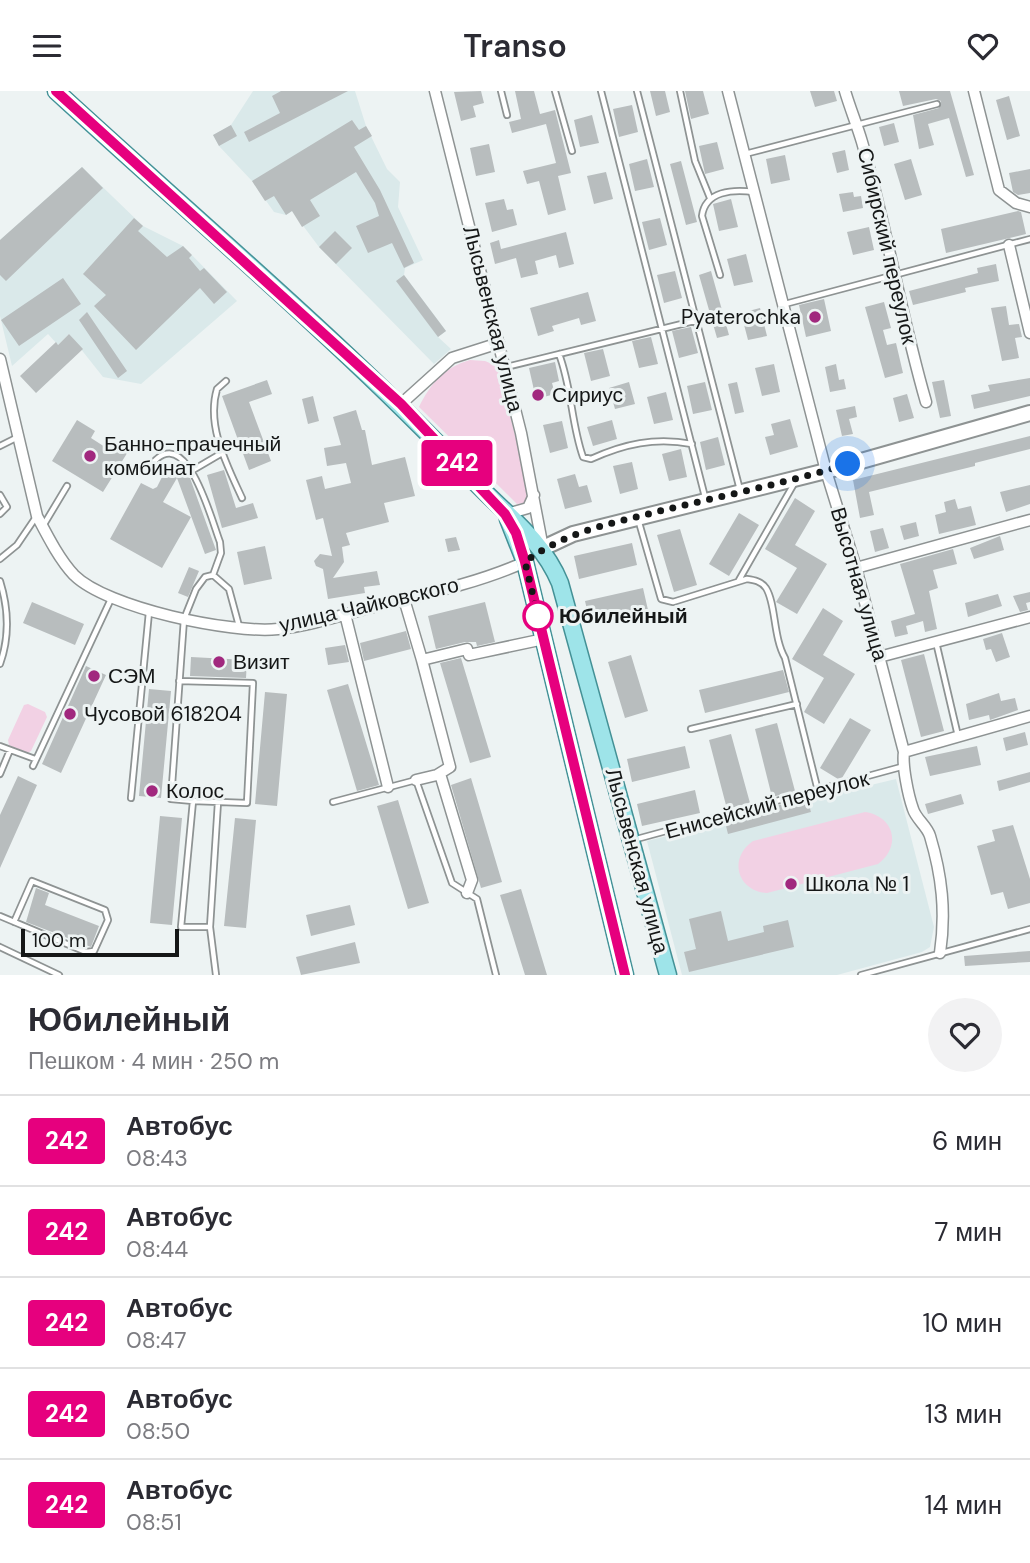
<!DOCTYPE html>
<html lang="ru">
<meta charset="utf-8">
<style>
body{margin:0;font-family:"DM Sans",sans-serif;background:#f2f2f3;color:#2b2b33;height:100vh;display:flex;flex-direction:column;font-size:26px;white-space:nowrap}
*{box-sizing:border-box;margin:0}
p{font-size:23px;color:#7c7c81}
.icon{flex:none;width:38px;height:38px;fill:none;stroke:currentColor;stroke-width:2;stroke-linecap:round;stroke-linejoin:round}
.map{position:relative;height:884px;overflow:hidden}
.side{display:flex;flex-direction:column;background:#fff;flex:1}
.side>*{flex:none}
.badge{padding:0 14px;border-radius:5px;font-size:24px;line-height:46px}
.scale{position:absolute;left:21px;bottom:18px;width:158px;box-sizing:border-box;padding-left:7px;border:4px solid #151717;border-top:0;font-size:19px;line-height:24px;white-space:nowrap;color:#151717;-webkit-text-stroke:5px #edf3f3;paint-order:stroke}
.you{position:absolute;width:35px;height:35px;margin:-18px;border:5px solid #fff;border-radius:50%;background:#1a73e8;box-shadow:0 0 0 10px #1a73e833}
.map>.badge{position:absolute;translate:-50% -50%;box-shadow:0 0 0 4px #fff}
.round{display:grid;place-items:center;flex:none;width:74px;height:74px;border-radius:37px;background:#f2f2f3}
.overview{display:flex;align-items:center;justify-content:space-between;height:119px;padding:0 28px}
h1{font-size:33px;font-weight:600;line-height:52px}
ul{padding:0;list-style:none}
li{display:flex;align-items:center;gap:21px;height:91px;padding:0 28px;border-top:2px solid #e1e1e2}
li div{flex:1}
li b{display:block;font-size:26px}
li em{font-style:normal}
li .badge{min-width:77px;font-weight:700;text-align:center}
header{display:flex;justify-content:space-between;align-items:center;height:91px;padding:0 28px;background:#fff;font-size:32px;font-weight:600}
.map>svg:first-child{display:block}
.built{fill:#dae9ea}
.green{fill:#f2d1e4}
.building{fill:#b8bdbe}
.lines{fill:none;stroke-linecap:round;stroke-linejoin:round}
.lane-casing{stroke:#8e9393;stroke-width:8}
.street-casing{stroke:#8e9393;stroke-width:13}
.secondary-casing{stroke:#8e9393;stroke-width:18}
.primary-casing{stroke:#449196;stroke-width:19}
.lane{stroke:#fff;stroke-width:4.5}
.street{stroke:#fff;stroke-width:10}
.secondary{stroke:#fff;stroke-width:14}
.primary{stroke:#9ee4e9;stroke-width:16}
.line-casing{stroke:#fff;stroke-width:16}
.line{stroke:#e6007e;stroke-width:10}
.walk{stroke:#151717;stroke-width:7;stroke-dasharray:0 12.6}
.poi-dot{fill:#a1287e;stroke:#edf3f3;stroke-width:2.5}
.stop-dot{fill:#fff;stroke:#e6007e;stroke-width:3.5}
.labels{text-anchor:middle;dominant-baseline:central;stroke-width:6;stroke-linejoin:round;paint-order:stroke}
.street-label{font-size:21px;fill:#151717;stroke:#edf3f3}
.poi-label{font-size:21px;fill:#151717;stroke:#edf3f3;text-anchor:start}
.stop-label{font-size:21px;font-weight:bold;fill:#151717;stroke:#edf3f3;text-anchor:start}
</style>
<header><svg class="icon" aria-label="menu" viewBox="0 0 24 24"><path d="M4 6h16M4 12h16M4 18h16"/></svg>Transo<svg class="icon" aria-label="heart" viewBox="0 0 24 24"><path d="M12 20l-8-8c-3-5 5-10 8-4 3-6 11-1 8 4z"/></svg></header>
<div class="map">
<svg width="1030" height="884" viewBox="0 0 1030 884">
<rect width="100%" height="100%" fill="#edf3f3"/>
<path class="built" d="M253,0H355L366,35L387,78L400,91L398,116L423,169L405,177L404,184L446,240L438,246L451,258L434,273L319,156L292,120L286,124L274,121L252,90L219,55L213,44L231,34Z
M82,76L143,135L183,155L237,210L141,293L103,286L69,243L58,254L48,243L12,275L0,225V149Z
M896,688L934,836L930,856L922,861L837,884H682L647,750L725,731L811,721L808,709Z"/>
<path class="green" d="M470,269L485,270L497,275L530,402L528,411L517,413L419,316C430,293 445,276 470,269Z
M28,613L45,621L47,626L31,660L27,662L9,654L8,649L24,614Z
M865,721C894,725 902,755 878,773L767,802C737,800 728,767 753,750Z"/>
<path class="building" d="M281,0H348L249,51L244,41L280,22L272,5Z
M481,0L484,12L473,15L476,26L461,30L454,1Z
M515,0H534L540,23L555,19L571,82L558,85L566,119L548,124L539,90L527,93L523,80L556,72L546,33L512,42L509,31L521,28Z
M650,0H665L670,21L656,25Z
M685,0H703L709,23L691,28Z
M810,0H834L837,10L815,16Z
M899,0H950L974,84L966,86L949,27L928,33L934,54L919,58L913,24L939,17L941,10L936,8L903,15Z
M1009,5L1020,45L1007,49L996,9Z
M632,14L638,41L619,46L613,18Z
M592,24L599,52L580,56L574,29Z
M352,29L359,39L366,35L372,45L354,56L380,99L414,172L404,177L392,152L368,162L356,135L379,125L375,112L356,81L310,109L320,125L302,136L292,120L286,124L274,105L265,110L252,90Z
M894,32L899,51L884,55L879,36Z
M231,34L237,45L219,55L213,44Z
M717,51L724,78L705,83L699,55Z
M489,53L495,81L476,85L470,57Z
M845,59L849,79L837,82L832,62Z
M785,64L790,89L771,93L766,68Z
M647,68L654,96L635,100L629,73Z
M911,68L922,104L905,109L894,73Z
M681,70L697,131L686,134L670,73Z
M82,76L103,97L6,190L0,184V149Z
M1030,78V102L1018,104L1013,101L1009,82Z
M606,81L613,108L594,113L587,85Z
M853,101L854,106L861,105L863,117L843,121L839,103Z
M504,108L507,119L513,118L517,134L492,141L485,112Z
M731,108L738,136L719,140L713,113Z
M1018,120L1021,121L1026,143L946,162L941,138Z
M134,127L143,135L138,140L167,166L183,155L192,164L189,167L200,180L204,177L227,201L214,213L200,197L136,259L94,215L106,204L83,183Z
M660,127L667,154L649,159L642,131Z
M869,136L874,159L853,164L847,141Z
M335,140L352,157L336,173L319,156Z
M566,141L574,173L559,177L556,164L535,170L538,183L521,187L516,167L495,173L490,152L499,149L501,158Z
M746,163L753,191L734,195L727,168Z
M996,173L999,190L965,197L966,201L913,214L909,200L978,182L977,177Z
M675,180L682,207L664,212L657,184Z
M711,180L729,244L717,247L699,184Z
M404,184L446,240L438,246L396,190Z
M63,187L81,213L19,255L1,229Z
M588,201L596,230L581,234L579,227L552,235L554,240L538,245L530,217Z
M824,208L831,240L806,246L799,214Z
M884,211L891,237L883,239L887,254L896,252L903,282L885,287L865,216Z
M1006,215L1009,234L1019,233L1022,246L1015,247L1019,267L1002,270L991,217Z
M760,217L767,245L748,249L741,222Z
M87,221L127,280L118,287L79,229Z
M691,236L698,262L679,267L672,240Z
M69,243L83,258L36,302L20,285L56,251L58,254Z
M651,246L658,273L639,277L632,250Z
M603,258L610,285L591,290L584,262Z
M555,271L559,290L552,292L555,303L536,308L529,277Z
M774,273L780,301L762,305L755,277Z
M836,273L839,289L844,288L846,298L830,301L825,276Z
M1030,287V305L974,318L971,304L990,300L988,294Z
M267,289L272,303L249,311L271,370L249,379L222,305Z
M944,289L951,325L940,327L932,291Z
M629,291L635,313L615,318L609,297Z
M705,291L712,319L693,323L687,295Z
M737,291L744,321L735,323L728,293Z
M666,301L673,329L654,333L647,306Z
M907,303L914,327L899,331L893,307Z
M313,305L319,330L308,333L302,308Z
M855,315L857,326L849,328L853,343L842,345L836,319Z
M356,319L362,339H365L372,374L405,366L415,405L384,412L389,431L346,442L350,454L342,456L344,471L333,487L377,480L380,494L364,496L365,502L328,508L323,478L316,475L314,470L320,463L332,465L323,427L316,429L306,389L322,385L325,398L351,392L346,372L327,375L324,357L341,354L333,326Z
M790,328L798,356L770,364L765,346L774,344L771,333Z
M77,329L95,340L91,347L105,356L109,348L129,359L103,401L52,370Z
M612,329L617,348L593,355L587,336Z
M562,330L568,357L550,362L543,334Z
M1030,345V358L975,372V375L869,401L874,424L860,427L853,389Z
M718,346L725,374L706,379L700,351Z
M681,358L687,386L669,390L662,363Z
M632,371L638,398L620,403L613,375Z
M167,376L180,382L185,380L190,387L216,459L205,463L177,387L163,411L191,426L162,477L110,448L141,392L153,398L157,396Z
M224,379L236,417L253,412L258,427L222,437L207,384Z
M575,383L579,396L587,394L592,411L565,418L557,388Z
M1030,394V413L1006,421L1000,401Z
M795,407L815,420L795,454L827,473L797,523L776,511L797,477L765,458Z
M955,408L958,418L971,415L976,434L939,443L935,424L946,421L944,411Z
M739,422L759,434L729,485L709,473Z
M916,431L919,445L904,449L900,435Z
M883,437L889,457L875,461L870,440Z
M680,438L697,494L674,501L657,444Z
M1000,445L1004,459L974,468L970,457Z
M456,446L460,459L448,461L445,448Z
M632,452L637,474L579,488L574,465Z
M265,455L272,488L244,494L237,461Z
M953,458L957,473L933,479L938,497L929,500L937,538L925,541L923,530L906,535L908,543L895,546L891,530L915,523L900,473Z
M189,476L199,480L188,506L178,502Z
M643,497L648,519L590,532L585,510Z
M1030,501V511L1026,512L1028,519L1020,521L1013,505Z
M998,503L1002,515L968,526L965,512Z
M32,511L84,533L75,554L23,532Z
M485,511L495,551L477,555L476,551H465L436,558L428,525Z
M823,517L843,530L823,564L855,583L824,633L804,621L824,587L792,568Z
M406,540L411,558L364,570L360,552Z
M1002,542L1010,566L996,571L991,558L986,559L983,548Z
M345,554L349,571L328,574L325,557Z
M924,563L944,640L921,646L901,569Z
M631,564L648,620L625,627L608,571Z
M191,566L247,569L246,587L190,585Z
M461,567L491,666L470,672L440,572Z
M86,575L106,584L61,682L42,673Z
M783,579L789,601L705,622L699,599Z
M348,593L379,694L357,700L327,599Z
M149,598L171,600L161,707L139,705Z
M265,601L287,603L277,715L255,713Z
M999,602L1001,610L1015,607L1018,619L990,629L989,624L969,629L966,613Z
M850,627L871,639L842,687L838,688L820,677Z
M777,632L795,700L772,706L755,638Z
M1025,641L1028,654L1006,660L1003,647Z
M731,643L750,712L727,718L709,649Z
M685,655L690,677L632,691L627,668Z
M977,655L981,674L930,685L925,666Z
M1030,681V691L999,700L997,690Z
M18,685L37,694L0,777V724Z
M471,687L502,791L481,797L451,694Z
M695,699L700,722L642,735L637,713Z
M961,703L964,713L928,723L925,713Z
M398,709L429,812L408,818L377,715Z
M798,709V712L808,709L811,721L728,743L725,731L730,728L776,718L775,715Z
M160,725L182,727L172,834L150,832Z
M235,727L256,729L246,837L224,835Z
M1013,734L1030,788V812L1008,818L1003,801L991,804L977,755L995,750L992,739Z
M36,797L49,802L45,814L99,835L91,856L26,831Z
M521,798L547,884H525L500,804Z
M350,814L355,834L311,845L306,824Z
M721,820L728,850L764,841L763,835L788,829L794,856L689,881L684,861L696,858L689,828Z
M355,851L360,872L301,884L296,866Z
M1030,860V871L965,875L964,865Z"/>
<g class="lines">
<defs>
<path id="lane" d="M501,0L507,24
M555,0L572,60
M601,0L705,406
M637,0L740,399
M680,0L695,70L710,107
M745,63L937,13
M720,184L702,125C705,100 733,98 754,101
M785,213L1030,148
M559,263C572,297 571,332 583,366L591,368C624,353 655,346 692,353
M506,276L698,229
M226,290L217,298C206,335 227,374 242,407
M0,355L18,346
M193,379L222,362
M147,380C184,321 211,428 220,451L221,462L213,484
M0,404L7,416L0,423
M638,428L661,508L673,511L747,488C754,489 761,490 766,497C776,513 773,546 785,567L818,700
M43,435L67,395
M0,468L17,454L36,426
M739,489L795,391
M0,490C9,519 10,545 0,573
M936,551L958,645
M179,590L253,592L247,712L193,710
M691,638L797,613
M0,655L35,668
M33,675L111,508
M0,683L10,659
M131,707L149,521
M333,711L416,689L452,792L477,808L496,884
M633,749L901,676
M0,825L86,861L94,860L108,829L105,819L32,790L14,831
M210,836H181L193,710L171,708L184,528L196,498L205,486L213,484L229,498L239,535
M0,856L59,884
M216,884L210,836L218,711
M861,884L1030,838"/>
<path id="street" d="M435,0L521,342L543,457
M728,0L826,380L856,477L904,661C902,674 908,704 913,718C916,728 927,735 930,745C942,785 946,821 940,862
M845,0C850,17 857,34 862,51C887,137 901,225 926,311
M974,0L999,99L1016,112L1030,116
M1009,154L1030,242
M0,268L37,425C47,444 59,468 74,484C107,517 232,543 278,538C310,535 345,523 377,515C426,503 478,492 525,471
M401,313L452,267L499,252
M507,423L528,417L534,404
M856,477L1030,429
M404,508L422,569L467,558L469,564L544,548
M345,523L388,696
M879,566L1030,526
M904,661L1030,625
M440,683L472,789L467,802
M416,689L437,684L450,676L422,569"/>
<path id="secondary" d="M543,457L573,443L826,380L1030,322"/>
<path id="primary" d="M56,0C195,128 342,251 472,388C504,422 542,448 560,492L668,884
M508,428L525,471L625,884"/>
</defs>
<use href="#lane" class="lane-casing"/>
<use href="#street" class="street-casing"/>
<use href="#secondary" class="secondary-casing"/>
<use href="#primary" class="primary-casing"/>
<use href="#lane" class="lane"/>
<use href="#street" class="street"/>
<use href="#secondary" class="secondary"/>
<use href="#primary" class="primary"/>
</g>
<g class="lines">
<defs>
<path id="line" d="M56,0L401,313L505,423L516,442L525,471L625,884"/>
</defs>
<use href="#line" class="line-casing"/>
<use href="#line" class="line"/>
<path class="walk" d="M538,525L525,471C564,441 613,432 660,420C722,405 786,392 848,373"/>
</g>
<g class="poi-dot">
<circle cx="815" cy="226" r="7"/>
<circle cx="538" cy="304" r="7"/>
<circle cx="90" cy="365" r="7"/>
<circle cx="219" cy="571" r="7"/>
<circle cx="94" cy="585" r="7"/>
<circle cx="70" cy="623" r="7"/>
<circle cx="152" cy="700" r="7"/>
<circle cx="791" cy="793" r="7"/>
</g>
<circle class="stop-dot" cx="538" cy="525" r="14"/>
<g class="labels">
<g class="street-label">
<text transform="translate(887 155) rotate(77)">Сибирский переулок</text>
<text transform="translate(493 228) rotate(76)">Лысьвенская улица</text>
<text transform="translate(859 493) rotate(74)">Высотная улица</text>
<text transform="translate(369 514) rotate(-13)">улица Чайковского</text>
<text transform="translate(767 714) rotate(-15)">Енисейский переулок</text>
<text transform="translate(637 770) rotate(75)">Лысьвенская улица</text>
</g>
<g class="poi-label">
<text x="801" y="226" text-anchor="end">Pyaterochka</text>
<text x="552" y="304">Сириус</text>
<text x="104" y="353">Банно-прачечный<tspan x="104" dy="24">комбинат</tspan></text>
<text x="233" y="571">Визит</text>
<text x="108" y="585">СЭМ</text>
<text x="84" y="623">Чусовой 618204</text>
<text x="166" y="700">Колос</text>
<text x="805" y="793">Школа № 1</text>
</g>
<g class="stop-label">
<text x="559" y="525">Юбилейный</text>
</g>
</g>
</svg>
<div class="scale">100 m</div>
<div class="you" style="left:848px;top:373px"></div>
<b class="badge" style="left:457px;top:372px;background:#e6007e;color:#fff">242</b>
</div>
<section class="side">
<div class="overview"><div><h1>Юбилейный</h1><p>Пешком · 4 мин · 250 m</p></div><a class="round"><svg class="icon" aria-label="heart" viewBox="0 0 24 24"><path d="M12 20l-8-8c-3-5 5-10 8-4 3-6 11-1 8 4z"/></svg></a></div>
<ul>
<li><span class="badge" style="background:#e6007e;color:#fff">242</span><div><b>Автобус</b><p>08:43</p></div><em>6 мин</em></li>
<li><span class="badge" style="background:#e6007e;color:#fff">242</span><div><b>Автобус</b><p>08:44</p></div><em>7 мин</em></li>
<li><span class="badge" style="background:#e6007e;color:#fff">242</span><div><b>Автобус</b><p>08:47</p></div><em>10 мин</em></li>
<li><span class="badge" style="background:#e6007e;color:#fff">242</span><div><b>Автобус</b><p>08:50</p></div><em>13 мин</em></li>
<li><span class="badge" style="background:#e6007e;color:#fff">242</span><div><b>Автобус</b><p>08:51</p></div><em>14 мин</em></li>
</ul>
</section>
